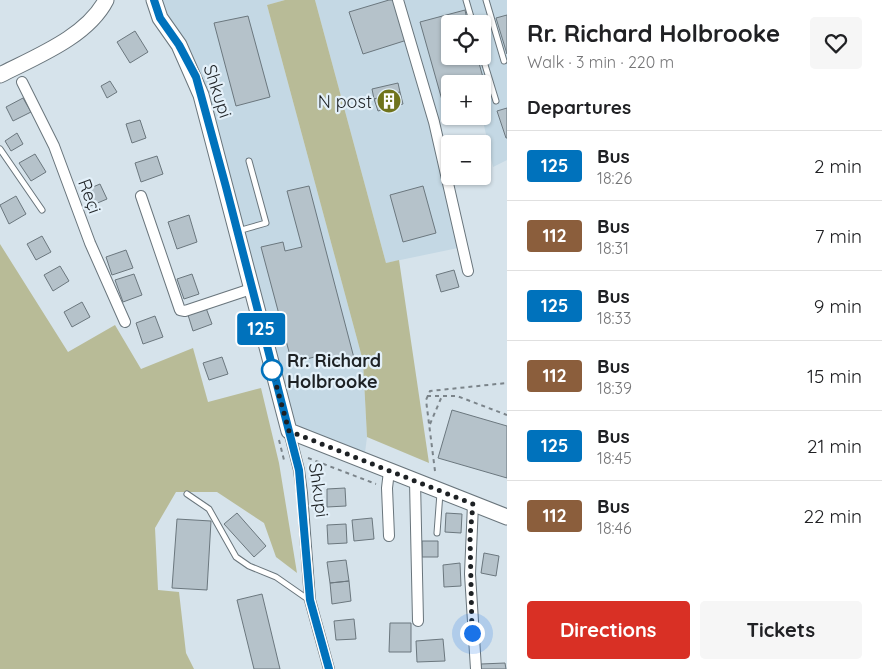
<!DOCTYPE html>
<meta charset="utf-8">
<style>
body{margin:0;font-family:Quicksand,sans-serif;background:#f6f6f6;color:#202124;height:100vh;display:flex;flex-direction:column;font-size:19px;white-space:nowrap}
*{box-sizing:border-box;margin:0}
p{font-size:16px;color:#757577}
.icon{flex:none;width:28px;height:28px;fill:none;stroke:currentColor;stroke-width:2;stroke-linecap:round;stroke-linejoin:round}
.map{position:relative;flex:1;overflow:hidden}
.panel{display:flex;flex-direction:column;background:#fff;width:375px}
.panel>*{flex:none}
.badge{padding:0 10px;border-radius:4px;font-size:18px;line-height:32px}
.tools{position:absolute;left:441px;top:15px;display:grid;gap:10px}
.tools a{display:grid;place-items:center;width:50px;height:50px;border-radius:5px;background:#fff;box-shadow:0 1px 4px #0004;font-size:25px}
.you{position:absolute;width:25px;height:25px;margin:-12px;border:4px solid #fff;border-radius:50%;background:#1a73e8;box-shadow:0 0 0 8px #1a73e833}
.map>.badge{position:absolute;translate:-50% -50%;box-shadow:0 0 0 2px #fff}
h2{padding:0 20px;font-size:19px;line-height:45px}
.round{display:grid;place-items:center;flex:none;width:52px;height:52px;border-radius:5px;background:#f6f6f6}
.overview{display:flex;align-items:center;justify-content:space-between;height:85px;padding:0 20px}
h1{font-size:24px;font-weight:800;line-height:38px}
.action{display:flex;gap:10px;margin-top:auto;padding:10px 20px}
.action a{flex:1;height:58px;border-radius:5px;background:#d93025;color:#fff;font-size:20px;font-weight:800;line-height:58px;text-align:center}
.action a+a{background:#f6f6f6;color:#202124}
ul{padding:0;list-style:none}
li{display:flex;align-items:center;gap:15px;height:70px;padding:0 20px;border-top:1px solid #e0e0e0}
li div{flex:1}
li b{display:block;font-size:19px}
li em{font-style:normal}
li .badge{min-width:55px;font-weight:700;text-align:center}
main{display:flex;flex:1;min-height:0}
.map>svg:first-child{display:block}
.built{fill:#c4d8e4;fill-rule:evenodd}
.green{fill:#b8bb97}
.building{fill:#b5c2ca;stroke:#6b777e}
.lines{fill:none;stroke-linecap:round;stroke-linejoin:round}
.lane-casing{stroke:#69757c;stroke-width:7}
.street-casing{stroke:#69757c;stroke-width:12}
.secondary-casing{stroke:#69757c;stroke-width:17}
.path{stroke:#7b848a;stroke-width:2;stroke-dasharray:4 4;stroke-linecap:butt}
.lane{stroke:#fff;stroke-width:5}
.street{stroke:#fff;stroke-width:10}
.secondary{stroke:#fff;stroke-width:15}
.line-casing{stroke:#fff;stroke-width:11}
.line{stroke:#0072bc;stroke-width:8}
.walk{stroke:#1d2124;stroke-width:5;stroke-dasharray:0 9}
.stop-dot{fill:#fff;stroke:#0072bc;stroke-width:2.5}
.labels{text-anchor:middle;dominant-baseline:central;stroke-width:4.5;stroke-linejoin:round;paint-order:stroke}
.street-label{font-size:18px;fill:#1d2124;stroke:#e3f0f9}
.poi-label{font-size:18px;fill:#1d2124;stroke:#e3f0f9;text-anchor:end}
.stop-label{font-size:18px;font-weight:bold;fill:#1d2124;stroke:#e3f0f9;text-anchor:start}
</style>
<main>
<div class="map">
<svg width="507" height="669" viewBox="0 0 507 669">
<rect width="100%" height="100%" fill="#d6e3eb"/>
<path class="built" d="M154,0H285L267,5L363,361L367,437L364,461L289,431L201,95Z
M315,0H507V160L493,167L482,116V84H450V116H456L434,122L458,248L386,263ZM450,24H482V56H450Z"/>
<path class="green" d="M285,0H315L386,263L399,260L429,463L367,437L363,361L267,5Z
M0,244L68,352L115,325L141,369L193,348L208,402L261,388L279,463L297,573L276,557L264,523L217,492H176L155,528L158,590L179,592L186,653L194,669H0Z"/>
<path class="building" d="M389,0H395L407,40L363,54L349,12Z
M465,10L468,24H450V56H477L486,88L482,89V84H450V98L442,100L420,22Z
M507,15V54L496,18Z
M248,16L270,97L236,106L214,23Z
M135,31L148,52L130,63L117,42Z
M110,81L117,92L107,98L101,86Z
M398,83L400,92L374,99L372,89Z
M400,92L403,104L378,111L374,99Z
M23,98L31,112L13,121L6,107Z
M507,108V138H506L497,111Z
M140,120L146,138L132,143L126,124Z
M17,133L23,144L11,151L5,141Z
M35,154L46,172L31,181L19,163Z
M157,156L163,174L141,182L135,163Z
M100,184L107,199L88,207L81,192Z
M309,186L354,358L333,364L329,353L292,363L261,247L283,242L285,251L302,247L287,191Z
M423,186L436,233L403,242L390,195Z
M16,196L26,214L9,224L0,205Z
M189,215L197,242L177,249L168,222Z
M42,236L51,252L36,260L27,244Z
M126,250L133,268L112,275L106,257Z
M60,266L69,281L53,291L44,275Z
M454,270L459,287L441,292L436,275Z
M134,274L142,295L123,302L115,280Z
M192,274L199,294L184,299L177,279Z
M82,302L90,317L72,327L64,312Z
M206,308L212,324L193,331L188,315Z
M155,316L163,337L143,344L136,323Z
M222,357L228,374L209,380L203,363Z
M452,410L507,426V478L438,458Z
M345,488L346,506L327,507V489Z
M237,513L266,546L254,557L224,524Z
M446,513L462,514L461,533L445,532Z
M372,518L374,539L354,541L352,520Z
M177,519L211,521L207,590L172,588Z
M346,524L347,543L328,544L327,525Z
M422,541H438V557H422Z
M484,553L499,556L496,576L481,573Z
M346,560L349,581L330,583L327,562Z
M460,563L461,586L444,587L443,565Z
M349,581L351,601L332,604L330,583Z
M262,594L280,669H254L237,600Z
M354,619L356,639L336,640L334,621Z
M390,623H411V652H389Z
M443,639L445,661L417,662L416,641Z
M505,663L506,669H481V664Z"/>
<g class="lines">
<defs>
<path id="lane" d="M466,0L473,24
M486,0L504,61
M482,55L496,101
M0,149L42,210
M238,231L266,223L249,161
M187,494L209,509L236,557L249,566L276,577L309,600
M437,533L440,493"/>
<path id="street" d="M398,0L434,122L468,271
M22,82L54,146L90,243L125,322
M141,196L180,310L185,311L251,289
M289,431L299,470L302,493L310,600L329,669
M389,471L387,488L389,536
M415,481L418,621
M473,504L470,574L476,669"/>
<path id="secondary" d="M154,0L160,18L179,45L201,95L289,431L507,517
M0,75C35,57 87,37 106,0"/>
</defs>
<use href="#lane" class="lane-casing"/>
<use href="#street" class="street-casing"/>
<use href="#secondary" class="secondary-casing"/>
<path class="path" d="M427,396H457L507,415
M430,424L442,396
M279,440L284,460
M308,458L376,484
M435,471L426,400L430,391L507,383"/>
<use href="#lane" class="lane"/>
<use href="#street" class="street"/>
<use href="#secondary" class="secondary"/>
</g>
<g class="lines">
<defs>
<path id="line" d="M154,0L160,18L179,45L196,77L226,187L299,470L310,600L329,669"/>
</defs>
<use href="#line" class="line-casing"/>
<use href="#line" class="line"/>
<path class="walk" d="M272,370L289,431L473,504L470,536L472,633"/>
</g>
<defs>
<symbol id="building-disc" viewBox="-11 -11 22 22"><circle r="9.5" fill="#70741c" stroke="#e3f0f9"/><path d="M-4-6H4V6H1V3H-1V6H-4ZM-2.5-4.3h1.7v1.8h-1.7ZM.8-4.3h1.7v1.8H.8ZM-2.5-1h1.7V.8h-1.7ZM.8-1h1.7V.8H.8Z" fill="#fff"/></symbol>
</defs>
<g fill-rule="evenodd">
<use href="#building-disc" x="375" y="87" width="28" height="28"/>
</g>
<circle class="stop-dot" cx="272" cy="370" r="10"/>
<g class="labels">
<g class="street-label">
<text transform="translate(218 91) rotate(72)">Shkupi</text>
<text transform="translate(90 196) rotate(70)">Reçi</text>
<text transform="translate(319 490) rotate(82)">Shkupi</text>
</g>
<g class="poi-label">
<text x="372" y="101">N post</text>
</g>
<g class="stop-label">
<text x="287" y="360">Rr. Richard<tspan x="287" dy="21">Holbrooke</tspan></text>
</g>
</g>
</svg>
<div class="tools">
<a><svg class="icon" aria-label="locate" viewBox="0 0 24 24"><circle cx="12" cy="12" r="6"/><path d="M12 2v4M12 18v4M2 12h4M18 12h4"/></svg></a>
<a>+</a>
<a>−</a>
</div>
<div class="you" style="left:472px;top:633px"></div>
<b class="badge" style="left:261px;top:329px;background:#0072bc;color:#fff">125</b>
</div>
<section class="panel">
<div class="overview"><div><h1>Rr. Richard Holbrooke</h1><p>Walk · 3 min · 220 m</p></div><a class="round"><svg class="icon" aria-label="heart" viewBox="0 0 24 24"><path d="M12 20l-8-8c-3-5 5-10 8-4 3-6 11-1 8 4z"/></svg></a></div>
<h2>Departures</h2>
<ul>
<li><span class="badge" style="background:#0072bc;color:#fff">125</span><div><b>Bus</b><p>18:26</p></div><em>2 min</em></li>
<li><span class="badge" style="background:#8b5e3c;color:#fff">112</span><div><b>Bus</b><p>18:31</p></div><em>7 min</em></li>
<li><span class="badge" style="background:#0072bc;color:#fff">125</span><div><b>Bus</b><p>18:33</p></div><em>9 min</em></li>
<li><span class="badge" style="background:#8b5e3c;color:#fff">112</span><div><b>Bus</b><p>18:39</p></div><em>15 min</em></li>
<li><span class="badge" style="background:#0072bc;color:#fff">125</span><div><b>Bus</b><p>18:45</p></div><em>21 min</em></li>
<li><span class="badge" style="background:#8b5e3c;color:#fff">112</span><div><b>Bus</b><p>18:46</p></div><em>22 min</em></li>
</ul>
<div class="action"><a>Directions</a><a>Tickets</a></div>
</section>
</main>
